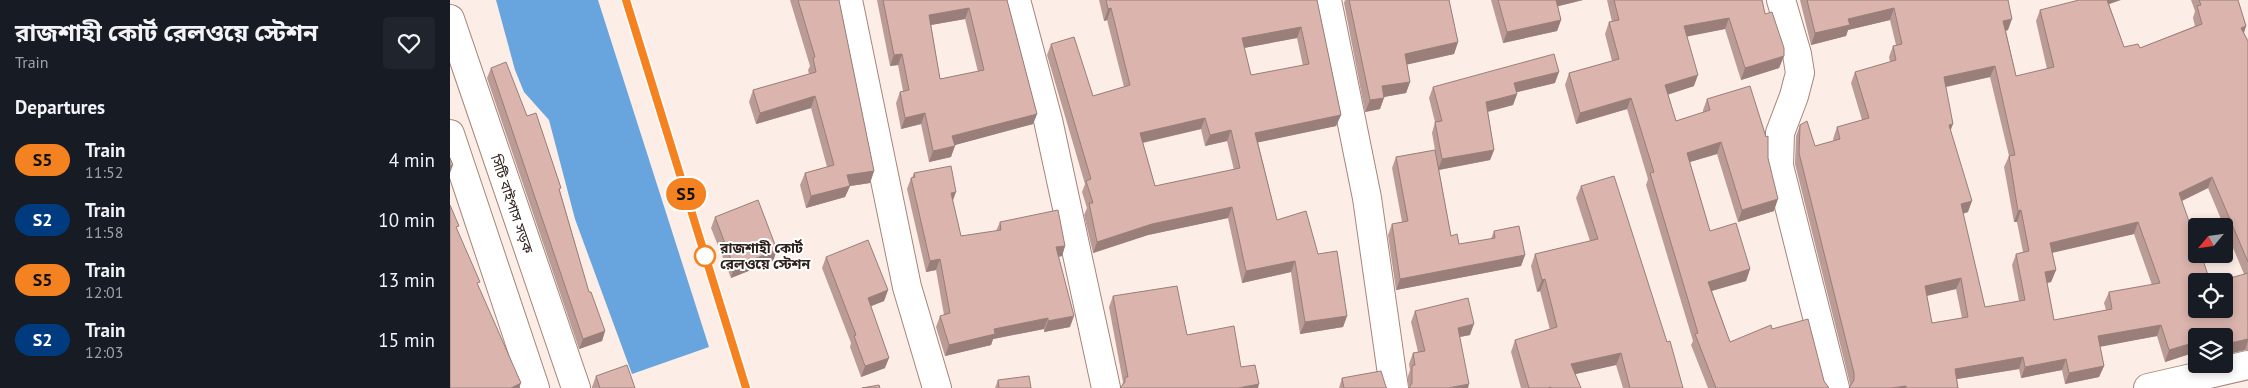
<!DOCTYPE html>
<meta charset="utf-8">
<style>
body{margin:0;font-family:"PT Sans","Noto Sans Bengali",sans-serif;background:#20242c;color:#f1f3f6;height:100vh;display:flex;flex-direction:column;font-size:19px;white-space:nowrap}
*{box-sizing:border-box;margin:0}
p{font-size:16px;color:#9ea1a6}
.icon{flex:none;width:28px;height:28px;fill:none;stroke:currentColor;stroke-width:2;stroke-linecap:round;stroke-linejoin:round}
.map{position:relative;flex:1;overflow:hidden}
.side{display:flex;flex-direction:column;background:#171b24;width:450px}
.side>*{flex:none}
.badge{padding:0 10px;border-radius:16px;font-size:18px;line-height:32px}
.needle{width:32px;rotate:241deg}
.buttons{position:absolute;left:1738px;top:218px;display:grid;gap:10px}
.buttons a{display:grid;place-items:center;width:45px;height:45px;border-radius:5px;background:#171b24;box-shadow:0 2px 8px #0003;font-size:25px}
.map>.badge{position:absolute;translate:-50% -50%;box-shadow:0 0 0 2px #fff}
h2{padding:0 15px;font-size:19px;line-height:45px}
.round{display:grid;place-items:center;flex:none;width:52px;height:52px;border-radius:5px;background:#20242c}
.headline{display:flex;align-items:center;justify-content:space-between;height:85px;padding:0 15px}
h1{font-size:24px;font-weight:700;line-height:38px}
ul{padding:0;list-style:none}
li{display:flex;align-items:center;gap:15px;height:60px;padding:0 15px}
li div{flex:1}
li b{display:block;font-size:19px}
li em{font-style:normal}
li .badge{min-width:55px;font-weight:700;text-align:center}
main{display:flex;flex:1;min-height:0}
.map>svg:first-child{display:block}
.water{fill:#68a4de}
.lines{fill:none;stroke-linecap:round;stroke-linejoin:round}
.minor-casing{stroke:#a68577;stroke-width:30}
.tertiary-casing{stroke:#a68577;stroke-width:30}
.primary-casing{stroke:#a68577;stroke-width:30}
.minor{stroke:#fff;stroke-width:28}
.tertiary{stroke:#fff;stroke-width:28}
.primary{stroke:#fff;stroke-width:28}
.rail{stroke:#93857f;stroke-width:4}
.wall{fill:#bb9b95;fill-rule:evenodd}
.shaded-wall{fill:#997e79}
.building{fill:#dab4ad;stroke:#997e79;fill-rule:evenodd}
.line-casing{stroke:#fff;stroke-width:11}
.line{stroke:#f58220;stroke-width:8}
.stop-dot{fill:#fff;stroke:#f58220;stroke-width:2.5}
.labels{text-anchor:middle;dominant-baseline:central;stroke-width:4;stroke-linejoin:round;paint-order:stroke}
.street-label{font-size:14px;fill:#2f221d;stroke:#fff}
.stop-label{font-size:14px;font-weight:bold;fill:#2f221d;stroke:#fff;text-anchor:start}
</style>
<main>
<section class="side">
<div class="headline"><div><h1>রাজশাহী কোর্ট রেলওয়ে স্টেশন</h1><p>Train</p></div><a class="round"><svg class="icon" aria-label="heart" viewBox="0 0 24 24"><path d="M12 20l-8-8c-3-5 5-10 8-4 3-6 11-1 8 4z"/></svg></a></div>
<h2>Departures</h2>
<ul>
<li><span class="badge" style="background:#f58220;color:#111">S5</span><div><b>Train</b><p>11:52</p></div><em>4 min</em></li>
<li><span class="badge" style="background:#003b80;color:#fff">S2</span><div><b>Train</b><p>11:58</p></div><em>10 min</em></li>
<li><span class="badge" style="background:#f58220;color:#111">S5</span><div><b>Train</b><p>12:01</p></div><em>13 min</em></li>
<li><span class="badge" style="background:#003b80;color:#fff">S2</span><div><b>Train</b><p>12:03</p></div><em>15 min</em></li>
</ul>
</section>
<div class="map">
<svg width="1798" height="388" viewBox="0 0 1798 388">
<rect width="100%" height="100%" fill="#fceee7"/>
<path class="water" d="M46,0H148L259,347L182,374L125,219L99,120L74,92L65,70Z"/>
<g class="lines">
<defs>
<path id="minor" d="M566,0L598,120L656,388
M877,0L917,198L944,388
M1331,0L1347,54L1350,73L1344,96L1330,133L1329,166L1385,388"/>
<path id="tertiary" d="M398,0L457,287L487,388
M1698,388L1798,365"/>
<path id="primary" d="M0,19L126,388
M0,134L85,388"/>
</defs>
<use href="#minor" class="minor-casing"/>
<use href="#tertiary" class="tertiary-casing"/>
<use href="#primary" class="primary-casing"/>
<use href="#minor" class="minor"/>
<use href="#tertiary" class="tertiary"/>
<use href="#primary" class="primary"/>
<path class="rail" d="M176,0L296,388"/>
</g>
<path class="wall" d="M340,0H389L424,171L420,183L400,186L395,197L356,208L350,185L355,173L377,167L361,108L306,124L299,102L303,90L359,74L358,70L360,66Z
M427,0H557L587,114L583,124L504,145L501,157L479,162L471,124L451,129L446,103L450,92L453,91L448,65L440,66ZM515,19L528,72L490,79L481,25Z
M649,0H867L891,115L886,126L808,142L827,220L868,254L897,316L893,327L850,334L841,272L792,283L778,218L698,235L643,253L634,215L637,208L632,192L635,184L597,55L601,44L643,96L674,87L657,20L654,21ZM847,38L853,66L801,75L794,48ZM751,129L755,146L777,141L784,170L705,186L693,143Z
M895,0H999L1008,42L1004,54L957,64L960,82L956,93L934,97L930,109L915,112L894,3Z
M1041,0H1133L1108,6L1111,20L1107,31L1053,43Z
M1157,0H1312L1315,14L1334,56L1329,68L1291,80L1275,29L1237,36L1244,86L1218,94L1226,121L1253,113V110L1257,99L1318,158L1324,211L1288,222L1267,154L1240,162L1260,231L1300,269L1296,281L1262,291L1280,342L1322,329L1374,381L1379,388H1258L1241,345L1243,341L1196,185L1198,179L1177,109L1126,124L1115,85L1119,73L1162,61L1155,34L1159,22H1162Z
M1350,0H1558V30L1556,31L1566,76L1597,69L1586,21L1590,10L1659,4L1674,47L1690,48L1745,26L1743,18L1745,11L1741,0H1788L1796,26L1794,33L1798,41V350H1795L1774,355V336H1746V352L1715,362L1707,336L1650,346L1654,366L1649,377L1615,384L1612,370L1571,378L1569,369L1507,379L1508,388H1399H1400V384L1345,164L1346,136L1350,125L1365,146L1384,141L1383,139L1387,127L1412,120L1401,83L1405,72L1440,62L1439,57L1443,46L1446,45L1440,20L1398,30L1396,36L1361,45ZM1540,77L1559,156L1554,167L1564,222H1567L1573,252L1566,254L1562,265L1569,301L1535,307L1513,214L1518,212L1501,131L1496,87ZM1758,188L1794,274L1746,309L1732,201ZM1684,234L1702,285L1659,292L1654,303L1656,310L1604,320L1597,283L1601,282L1606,270L1602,253ZM1506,289L1512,318L1482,323L1477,296Z
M41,68L77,116L110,191L139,292L155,331L152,341L129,349L37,78Z
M1105,83L1066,92L1067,94L1063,105L1038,112L1044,150L1040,160L989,170L1001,236L1009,244L1041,239L1044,231L1075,255L1071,266L946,290L938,235L942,224L952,222L942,168L946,157L985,150L982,133L985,122L979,98L983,87Z
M464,173L503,202L511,236L546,231L550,222L615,246L612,256L608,257L620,327L594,332V329L543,339L541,345L495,356L486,327L490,316L494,315L486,270L476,272L457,189L461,178H462Z
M1131,186L1217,342L1233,388H1173L1166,365L1125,374L1131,388H1071L1061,352L1065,340L1100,330L1090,291L1087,292L1081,266L1085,254L1140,241L1126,198Z
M265,217L327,250L323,261L281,278L261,228Z
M376,257L438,290L434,301L421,306L435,368L411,377L400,347L401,343L372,268Z
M663,296L737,335L791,367L672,386L673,382L659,307Z
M965,311L1020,335L1010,337L958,388V376L960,370L959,364L963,353L968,352L961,322Z
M146,376L185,388H142V387Z
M892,378L936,387L937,388H889Z
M548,380L581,388H545Z"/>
<path class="shaded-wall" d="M1104,0H1133L1101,8Z
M1654,0H1671L1651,7Z
M519,8L515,19L475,26L479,15Z
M661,8L657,20L654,21L658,9Z
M1444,8L1440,20L1398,30L1396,36L1361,45L1365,33L1398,19Z
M1279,18L1275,29L1230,38L1234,26Z
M1562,19L1558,30L1549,32L1553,21Z
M1111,20L1107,31L1053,43L1057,32Z
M1796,26L1792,38L1791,28Z
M851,27L847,38L788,49L792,38Z
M1008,42L1004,54L951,66L955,54Z
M452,54L448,65L440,66L444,55Z
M1334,56L1329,68L1291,80L1295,68Z
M1545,66L1540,77L1490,88L1494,77Z
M1109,72L1105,83L1060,94L1064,83Z
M1248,75L1244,86L1211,97L1215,85Z
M960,82L956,93L928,98L932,86Z
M1067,94L1063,105L1032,113L1036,102Z
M365,96L361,108L306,124L310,113Z
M934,98L930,109L915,112L920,100Z
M1181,98L1177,109L1126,124L1130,113Z
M475,113L471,124L451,129L455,118Z
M587,114L583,124L498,147L502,136Z
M891,115L886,126L801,144L805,133Z
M755,118L751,129L686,144L690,133Z
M1503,124L1499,135V125Z
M781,130L777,141L755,146L760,135Z
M1271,142L1267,154L1233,164L1237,153Z
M505,146L501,157L479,162L483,151Z
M1044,150L1040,160L988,170L992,159Z
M3,165L0,173V166Z
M424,171L420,183L400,186L395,197L356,208L361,196L397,175Z
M1762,177L1758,188L1725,204L1729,193Z
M506,192L502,203L501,193Z
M1328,199L1324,211L1288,222L1292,210Z
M1522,201L1518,212L1507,215L1511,204Z
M782,207L778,218L698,235L643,253L647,242L702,224Z
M1571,210L1567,222H1564L1568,211Z
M1688,222L1684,234L1596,254L1600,243Z
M615,246L612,256L602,258L606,247Z
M327,250L323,261L281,278L284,267Z
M1075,255L1071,266L946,290L950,279Z
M490,259L486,270L476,272L480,261Z
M845,261L841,272L792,283L796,271Z
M1300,269L1296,281L1254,293L1258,282Z
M1606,270L1601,282L1591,284L1595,272Z
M1511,278L1506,289L1471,297L1475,286Z
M1095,279L1090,291L1087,292L1092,280Z
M438,290L434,301L414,309L418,298Z
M624,316L620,327L594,332L598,321Z
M897,316L893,327L850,334L855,322Z
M598,318L594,329L543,339L541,345L495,356L499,345L544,329Z
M1024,324L1020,335L1004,338L1008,328Z
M1711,325L1707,336L1644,348L1648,336Z
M155,331L152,341L129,349L133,339Z
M1774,333L1773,336H1764Z
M1798,339V341L1795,350L1774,355V349L1776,344Z
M1746,342V352L1715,362L1719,350Z
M1171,353L1166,365L1117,376L1121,364Z
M1573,357L1569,369L1501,380L1505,369Z
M439,358L435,368L411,377L415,366Z
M1616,359L1612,370L1571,378L1575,367Z
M1654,366L1649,377L1615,384L1619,373Z
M71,383L69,388H61Z
M809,384L808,388H788Z
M1019,384L1018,388H998Z
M1456,386L1455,388H1441Z"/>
<path class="building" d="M348,0H389L424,171L397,175L400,186L361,196L355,173L384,165L365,96L310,113L303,90L366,72L363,58L365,57Z
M433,0H557L587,114L502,136L505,146L483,151L475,113L455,118L450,92L459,90L452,54L444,55ZM519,8L534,70L490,79L479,15Z
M656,0H867L891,115L805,133L827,220L856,211L868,254L887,251L897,316L855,322L845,261L796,271L782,207L702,224L647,242L639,203H643L636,181L641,179L601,44L624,37L643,96L680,85L661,8L658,9ZM851,27L859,64L801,75L792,38ZM755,118L760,135L781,130L790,168L705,186L690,133Z
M899,0H999L1008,42L955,54L960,82L932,86L934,98L920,100Z
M1048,0H1106L1111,20L1057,32Z
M1164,0H1312L1315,14L1322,12L1334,48V56L1295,68L1279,18L1234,26L1248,75L1215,85L1226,121L1260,110L1257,99L1300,86L1316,137L1318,136V158L1328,199L1292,210L1271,142L1237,153L1260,231L1286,223L1300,269L1258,282L1280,342L1321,325L1322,329L1358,319L1374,381L1379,388H1266L1245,334L1248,333L1200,173L1204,172L1181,98L1130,113L1119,73L1169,59L1159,22L1169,20Z
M1357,0H1558L1562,19L1553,21L1566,76L1604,67L1590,10L1629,0H1657L1674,47L1688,44L1690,48L1752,24L1747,6L1751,5L1749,0H1788L1796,26L1791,28L1798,41V262L1762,177L1729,193L1746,241V254H1751L1760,281H1746V309H1774V281H1770L1798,273V339L1776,344L1774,333L1764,336H1746V342L1719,350L1711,325L1648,336L1654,366L1619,373L1616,359L1575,367L1573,357L1505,369L1508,388H1456V386L1441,388H1399L1404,380V373L1349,153L1350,125L1357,121L1365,146L1390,139L1387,127L1419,118L1405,72L1446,60L1443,46L1452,44L1444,8L1398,19L1400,25L1365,33ZM1545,66L1565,155L1559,156L1568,211L1571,210L1579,251L1566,254L1575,300L1535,307L1511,204L1522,201L1499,125L1503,124L1494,77ZM1688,222L1710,283L1659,292L1662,309L1604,320L1595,272L1606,270L1600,243ZM1511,278L1518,317L1482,323L1475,286Z
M1104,54L1109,72L1064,83L1067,94L1036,102L1044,150L992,159L985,122L992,121L983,87Z
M56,62L77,116L86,113L111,188L109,189L139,292H141L155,331L133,339L41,68Z
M985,150L1001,236L1007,234L1009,244L1045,238L1044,231L1069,226L1075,255L950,279L942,224L958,221L946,157Z
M0,158L3,165L0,166Z
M501,166L506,192L501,193L511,236L551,230L550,222L608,210L615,246L606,247L624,316L598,321V318L544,329L545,334L499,345L490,316L500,313L490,259L480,261L461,178L465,177L464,173Z
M1164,176L1217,342L1220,341L1233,388H1180L1171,353L1121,364L1131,388H1101V387L1098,388H1079L1065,340L1107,327L1095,279L1092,280L1085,254L1148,239L1131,186Z
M308,200L327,250L284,267L265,217Z
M0,205L9,226L6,227L30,282L27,283L71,383L61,388H0Z
M418,240L438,290L418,298L439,358L415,366L404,336L406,335L376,257Z
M727,286L737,335L784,326L791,367L805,365L809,384L788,388H670L675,382V377H678L663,296Z
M1018,298L1024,324L1008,328L1019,384L998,388H959L962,383V366L965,365L963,353L975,351L965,311Z
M177,365L185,388H150L146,376Z
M931,371L936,387L937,388H894L892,378Z
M579,376L581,388H549L548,380Z
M429,385L430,388H412Z"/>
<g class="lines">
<defs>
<path id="line" d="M176,0L296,388"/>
</defs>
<use href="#line" class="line-casing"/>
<use href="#line" class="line"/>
</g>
<circle class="stop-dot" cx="255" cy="256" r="10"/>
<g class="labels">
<g class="street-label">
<text transform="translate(62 204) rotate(71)">সিটি বাইপাস সড়ক</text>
</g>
<g class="stop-label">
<text x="270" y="248">রাজশাহী কোর্ট<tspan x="270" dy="16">রেলওয়ে স্টেশন</tspan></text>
</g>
</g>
</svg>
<div class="buttons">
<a><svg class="needle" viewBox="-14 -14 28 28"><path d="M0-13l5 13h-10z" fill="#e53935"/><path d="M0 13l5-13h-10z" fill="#9ea1a6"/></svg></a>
<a><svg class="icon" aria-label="locate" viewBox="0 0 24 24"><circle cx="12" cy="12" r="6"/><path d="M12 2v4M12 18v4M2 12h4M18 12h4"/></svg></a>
<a><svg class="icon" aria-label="layers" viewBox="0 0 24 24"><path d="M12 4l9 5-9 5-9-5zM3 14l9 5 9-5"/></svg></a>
</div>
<b class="badge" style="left:236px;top:194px;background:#f58220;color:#111">S5</b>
</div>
</main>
